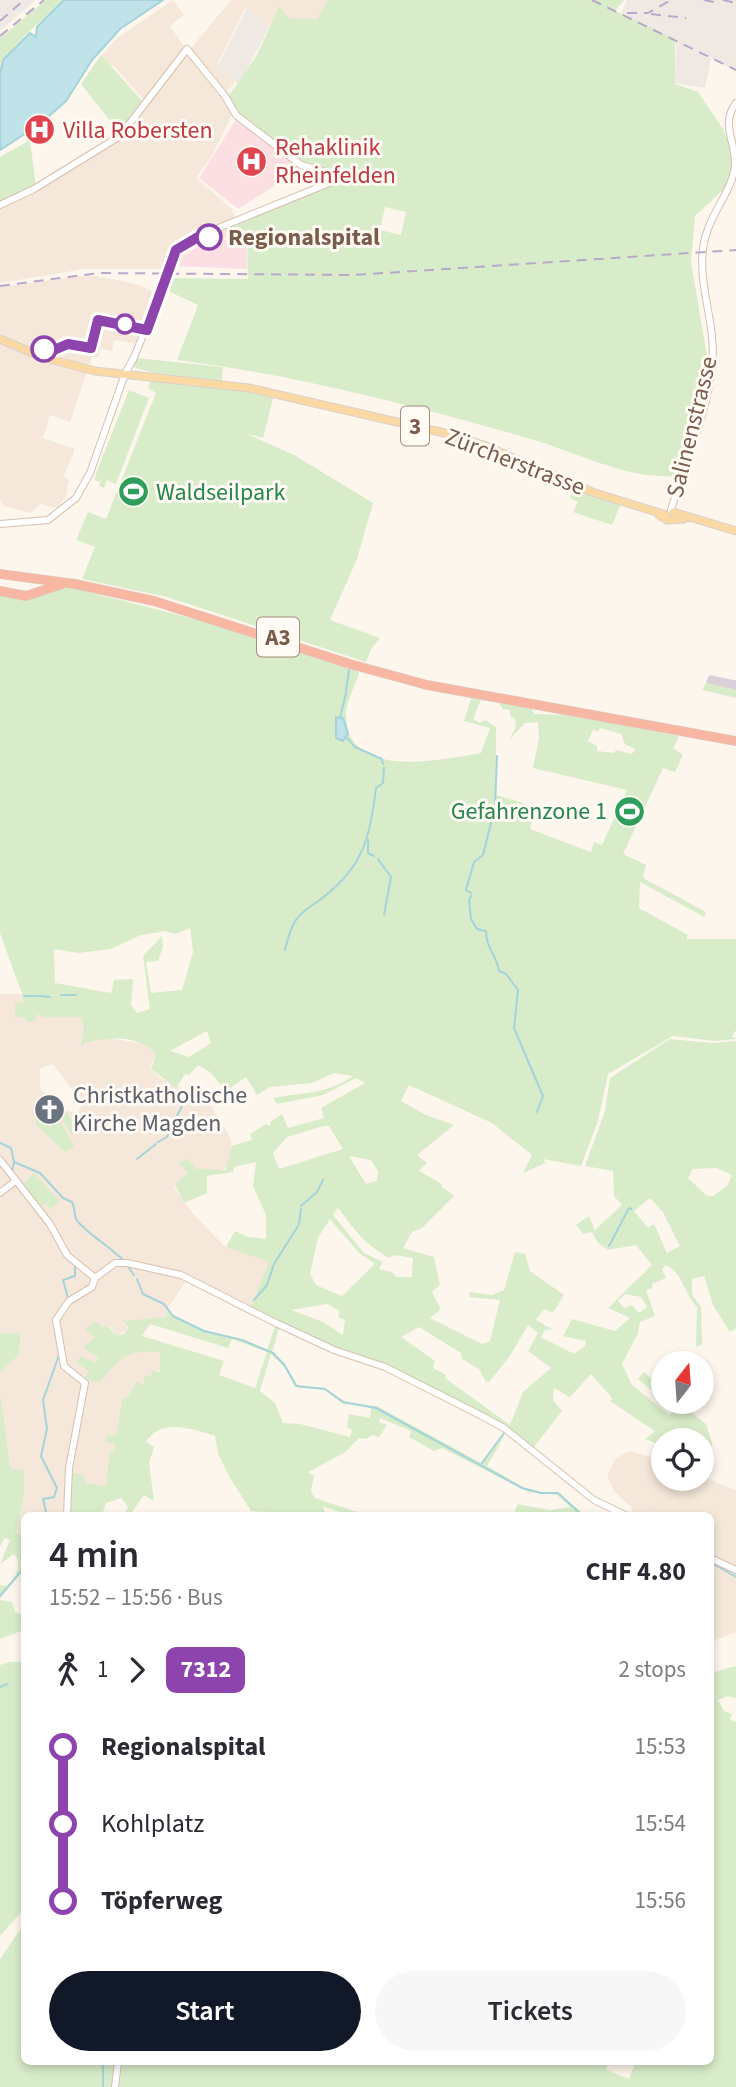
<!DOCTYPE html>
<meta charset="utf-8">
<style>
body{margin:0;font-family:"Source Sans 3",sans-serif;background:#f7f7f7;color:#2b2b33;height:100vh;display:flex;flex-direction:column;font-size:26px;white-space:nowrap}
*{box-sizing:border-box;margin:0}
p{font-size:23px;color:#7c7c81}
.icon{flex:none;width:38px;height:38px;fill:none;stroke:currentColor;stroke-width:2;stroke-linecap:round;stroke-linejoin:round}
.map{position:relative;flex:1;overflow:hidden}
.drawer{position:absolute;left:21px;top:1512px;width:693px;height:553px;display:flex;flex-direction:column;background:#fff;border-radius:10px;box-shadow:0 4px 10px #0003}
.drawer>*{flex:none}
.badge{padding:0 14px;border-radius:10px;font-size:24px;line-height:46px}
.needle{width:46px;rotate:17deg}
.fabs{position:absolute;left:651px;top:1351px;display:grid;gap:14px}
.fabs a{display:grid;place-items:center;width:63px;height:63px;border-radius:50%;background:#fff;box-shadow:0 4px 10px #0003;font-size:35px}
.map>.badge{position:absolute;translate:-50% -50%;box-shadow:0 0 0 4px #fff}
.legs{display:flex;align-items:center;gap:10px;height:77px;padding:0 28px;font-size:23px}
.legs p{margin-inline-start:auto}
.headline{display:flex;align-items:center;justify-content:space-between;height:119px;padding:0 28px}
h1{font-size:38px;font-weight:600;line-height:52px}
.button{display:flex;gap:14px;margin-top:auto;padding:14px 28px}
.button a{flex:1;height:80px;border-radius:42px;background:#111827;color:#fff;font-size:28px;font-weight:600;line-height:80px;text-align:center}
.button a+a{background:#f7f7f7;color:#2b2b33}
ul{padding:0 28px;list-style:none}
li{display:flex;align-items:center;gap:24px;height:77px;font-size:26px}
li i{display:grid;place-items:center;width:10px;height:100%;margin:0 9px;background:currentColor}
li i::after{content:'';width:18px;height:18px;margin:-9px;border:5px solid;border-radius:50%;background:#fff}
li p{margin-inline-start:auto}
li:first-child i{background:linear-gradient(#0000 50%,currentColor 0)}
li:last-child i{background:linear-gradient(currentColor 50%,#0000 0)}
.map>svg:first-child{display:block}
.residential{fill:#f5e8da;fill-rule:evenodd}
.industrial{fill:#efe9e4}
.medical{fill:#fbdfe3}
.green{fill:#d8ecc9;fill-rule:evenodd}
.water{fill:#bfe3e8;stroke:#a5d3da;stroke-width:2}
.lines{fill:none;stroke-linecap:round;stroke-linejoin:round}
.stream{stroke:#a5d3da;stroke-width:2}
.taxiway{stroke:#dbcfda;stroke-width:5}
.secondary-casing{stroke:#d6c0b0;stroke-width:8}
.primary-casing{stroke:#dad1cd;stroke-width:9}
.highway-casing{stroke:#dad1cd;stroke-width:10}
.secondary{stroke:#fff;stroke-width:6}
.primary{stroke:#fbd9a5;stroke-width:7}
.highway{stroke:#f7b7a3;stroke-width:9}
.rail{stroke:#b9a8c9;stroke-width:2;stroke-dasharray:10 7;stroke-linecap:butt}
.secondary-bridge-casing{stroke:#d6c0b0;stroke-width:8;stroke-linecap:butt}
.secondary-bridge{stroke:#fff;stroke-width:6}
.line-1-casing{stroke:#fff;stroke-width:16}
.line-1{stroke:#8e44ad;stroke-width:10}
.stop-1-dot{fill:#fff;stroke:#8e44ad;stroke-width:3.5}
.labels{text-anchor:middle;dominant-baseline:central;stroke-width:6;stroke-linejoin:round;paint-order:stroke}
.shield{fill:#fffaf3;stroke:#a28b7f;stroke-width:2}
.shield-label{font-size:23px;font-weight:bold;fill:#7a5c4d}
.health-label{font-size:24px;fill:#be3a42;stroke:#fffaf3;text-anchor:start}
.stop-label{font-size:24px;font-weight:bold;fill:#7a5c4d;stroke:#fffaf3;text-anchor:start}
.street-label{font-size:24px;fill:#7a5c4d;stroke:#fffaf3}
.leisure-label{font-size:24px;fill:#27864d;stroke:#fffaf3;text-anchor:start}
.worship-label{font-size:24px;fill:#5b616d;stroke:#fffaf3;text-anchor:start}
</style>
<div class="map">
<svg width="736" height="2087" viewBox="0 0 736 2087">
<rect width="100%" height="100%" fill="#fdf6ec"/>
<path class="residential" d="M173,0L184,15L170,26L188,52L231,0H328L317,19L289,18L279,8L269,28L245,8L217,65L236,81L223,96L232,115L211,157L196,178L232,209L236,220L229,238L218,236L217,232L178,245L166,269H84L0,283V205L26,197L125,135L147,104L113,65L104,75L93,66L117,38Z
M91,275L136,284L157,294L137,344L114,340L112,351L101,348L98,357H92L70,422L50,415L43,438L75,449L64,476L69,480L65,499L57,508L40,504L31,513L4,506L0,500V287Z
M0,994H22L26,1022L37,1014L43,1017H81L84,1031L79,1045L109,1038L144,1044L156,1054L150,1068L160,1078L195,1094L211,1106L231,1139L232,1154L227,1168L218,1171L196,1169L188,1159L179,1162L188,1173L175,1184V1188L190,1210L224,1246L269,1262L250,1309L188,1278L168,1308L164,1303L169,1311L166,1318L124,1322L129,1330L117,1335L107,1325L86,1329L95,1337L84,1347L98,1358L95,1364L81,1356L89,1371L84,1378L135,1351L160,1353L161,1369L122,1400L116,1436L105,1441L115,1444L106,1486L87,1483L82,1474H70L67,1515L24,1516V1552L16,1533L24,1496V1469H12L10,1465L0,1391V1372L19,1355L21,1333H0ZM53,1064L82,1102L78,1114L66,1110L40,1089V1068ZM39,1107L43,1113L56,1121L65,1152L36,1125L34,1109Z
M630,1451L663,1461V1479L702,1477L736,1490V1576L726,1571L736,1578V1632L714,1641L711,1637V1605L714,1591L711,1588V1563L722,1569L711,1561L710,1516L663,1515L653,1511L651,1515L631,1514L632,1508L614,1491L607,1475L616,1458Z"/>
<path class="industrial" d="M0,0H36L0,31Z
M627,0H736V71L683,44L711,59L705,88L675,83L676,42H680L621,14Z
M247,8L269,28L239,84L218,66Z
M306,169L340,175L313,190L301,174Z"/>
<path class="medical" d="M237,118L297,165L299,171L238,209L199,178Z
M246,237L247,269L173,266L179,248L184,244L202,238L227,240Z"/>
<path class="green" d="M46,0H64C42,22 9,43 0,73V38Z
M328,0H624L615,11L675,39V84L698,92L723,129L732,151L731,174L725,188L695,216L691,262L708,363L675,476C628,480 576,452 531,439C415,406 296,375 177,360L198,305L166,290L171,278L248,279L247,237L230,236L233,225L347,179L345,174L305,165L234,110L228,97L257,55L279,7L289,18L317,19ZM385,207L406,212L401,235L380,230Z
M101,55L143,102L119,132L81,84Z
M30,140L36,186L0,205V157Z
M136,358L223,367L221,386L274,395L263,438L245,433L294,455L373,503L357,559L330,620L380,638L371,649L366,662L167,597L82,579L95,547L76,540L88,512L106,519L156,393L148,388L153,373L133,367Z
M129,390L149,398L116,484L107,480L104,488L99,486L102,478L99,482L94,480L95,477H99L95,476Z
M574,488L621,504L612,525L573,512L578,502L570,498Z
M65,586L214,624L359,672C356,685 346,701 346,714C346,781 439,760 481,753L490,728L464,721L472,696L532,709L534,714L569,715L679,736L673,748L683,755L675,772L663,768L623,854L646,865L643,876L645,879L706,912L704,917L640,882L639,908L688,935L686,939H736V1030L732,1036L736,1039L715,1041L673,1036L608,1074L598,1121L581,1166L543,1159L546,1163L523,1173L532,1155L492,1123L409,1085L401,1101L426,1115L454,1125L417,1155L427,1163L419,1171L442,1184L441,1186L454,1196L422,1228L412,1232L403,1248L434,1257L440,1285L432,1292L441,1309L430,1318L482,1344L490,1341L500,1300L470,1297L469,1292L492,1295L504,1290L515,1252L525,1254L530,1271L564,1295L553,1313L544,1309L536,1320L552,1329L545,1330L541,1337L574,1354L585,1346L586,1341L563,1336L572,1319L615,1331L630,1318L608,1308L652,1265L636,1245L608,1250L598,1243L592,1232L583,1234L576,1225L589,1216L595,1230L622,1205L614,1196L613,1171L585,1166L605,1111L610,1078L670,1039L712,1043L736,1041V1328L730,1332L713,1305L704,1276L692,1279V1295L701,1307L702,1345L696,1347L697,1307C684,1294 683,1273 666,1265L662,1269L666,1278L652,1284L653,1288L646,1290L655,1316L640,1322L638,1333L622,1364L632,1385L669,1415L674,1410L665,1402H678L706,1424L713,1446L678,1432L670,1433L667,1440H663V1446L645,1439L655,1431L610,1401L612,1398L591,1374L570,1397L554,1388L553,1400L562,1411L534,1447L561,1472L507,1429L410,1379L280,1325L272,1352L284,1362L298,1386L324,1388L348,1403L377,1406L481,1463L506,1433L487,1466L530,1491L558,1493L585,1515H513L518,1504L550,1510L570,1507L557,1495L528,1492L442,1448L434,1451L409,1437L411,1431L380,1418L379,1422L387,1425L379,1437L371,1435L367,1439L359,1438L344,1453L308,1472L314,1476L311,1491L315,1498L366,1515H350L322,1506L327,1515L251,1511L230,1478L218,1454L215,1436C193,1429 161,1417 146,1442L154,1447L149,1463L154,1501L144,1495L130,1515H124L128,1507L121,1498L106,1503L102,1515H67L70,1473L82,1474L87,1483L106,1486L110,1452L114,1451L115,1444L105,1442L107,1435L116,1436L122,1400L129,1395L137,1381L143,1385L145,1376L152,1375L151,1370L160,1372V1353C125,1348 121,1359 99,1383L84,1378L89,1371L76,1363L81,1356L95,1363L98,1358L83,1347L95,1337L85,1329L95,1321L103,1327L106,1325L116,1335L124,1334L129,1328L123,1321L166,1317L168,1311L160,1301C167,1305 169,1313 175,1317C201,1334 238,1337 267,1350L276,1323L250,1309L269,1262L226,1247L235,1231L248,1237L266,1239V1215L253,1186L256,1162L234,1167L233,1172L207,1176V1193L184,1203L175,1184L188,1173L178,1162L188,1159L196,1169L226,1170L232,1146L252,1140L250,1134L266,1124L271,1126L270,1122L282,1114L288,1128L324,1118L321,1108L365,1083L356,1078L323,1095L277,1104L273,1098C304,1092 325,1095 353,1076L334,1073L312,1083L270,1087L257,1095L246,1077L226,1091L210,1072L198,1065L189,1075L185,1074L176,1088L151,1069L156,1054C137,1033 104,1037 80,1045L84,1031L81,1017H43L37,1014L35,1021L26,1022L25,1017H15V1003H23L22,994L0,933V593L20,597ZM481,700L499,703L503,709L510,710V716L515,719L516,727L509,740L525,723L538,722L539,738L533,768L627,790L602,845L594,842L591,852L530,829L536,807L496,795V727L485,720L480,723L473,719ZM600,728L621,734L625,744L635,749L632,754L616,750L614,753L597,751V746L588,741L593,730L598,732ZM190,928L193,952L182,990L151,993L146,962L158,961L163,947L162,936L143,956L150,1009L137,1013L131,1005L133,979L114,980L111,993L55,983L54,949L78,953L111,949L141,935L164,931L176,934ZM207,1031L211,1043L189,1057L170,1051ZM324,1126H329L343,1149L279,1169L273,1153L287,1137ZM349,1156L371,1160L378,1171L377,1181L366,1184ZM716,1168L732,1175L727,1186L713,1196H707L688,1178L693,1169ZM650,1198L663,1212L680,1246L667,1253L655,1226L653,1224L648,1228L634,1211ZM338,1208C356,1231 362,1242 389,1258L394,1255L413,1258L412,1277H396L392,1272L379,1269L383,1262L364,1253L333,1215ZM330,1219L359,1253L375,1264L342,1296L316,1285L310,1274L318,1238ZM625,1294L641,1297L647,1307L639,1313L632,1305L624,1308L618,1301ZM327,1304L340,1311L338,1317L345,1320L343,1335L323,1322L291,1310ZM150,1324L228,1348L232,1339L267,1352L255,1388L219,1375L224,1361L142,1336ZM528,1325L538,1333L528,1351L551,1368L523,1392L510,1425L445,1378L446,1375L433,1368L435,1361L401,1337L419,1327L461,1353L462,1359L479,1369L486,1382H489L510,1356ZM271,1354L285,1367L297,1387L325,1390L343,1404L371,1407L370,1418L349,1414L347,1427L352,1430L350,1437L300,1424L283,1423L275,1403L260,1391Z
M710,676L736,682V698L702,690Z
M47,1105L56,1108L58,1105L65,1110L56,1120L60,1121L74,1146L65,1152L36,1125L34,1109L37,1106L43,1113Z
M66,1112L78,1127L72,1136L61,1117Z
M34,1173L60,1201L51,1209L46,1204L50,1199L41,1207L22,1185Z
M0,1333H21L19,1355L0,1372Z
M644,1372L663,1389V1400L638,1379Z
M0,1391L10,1465L12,1469H24V1496L16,1533L23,1536L24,1569L0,1598V1585L7,1586C16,1577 23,1565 14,1554L0,1564L10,1540L5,1538L0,1546Z
M0,1600L12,1602L15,1612L24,1615V1630L0,1639Z
M9,1662H21L24,1672V1909L0,1936V1665Z
M736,1666V1698L728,1696L718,1700L724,1711L732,1714L730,1720L736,1722V2087H117L119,2062H609L606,2070L629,2079L635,2062H710L711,1673Z
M24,1924V2062H117L114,2087H0V1959Z"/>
<path class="water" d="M64,0H163L120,29L92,60L66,101L40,124L0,150V73L4,59L30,33L36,37L37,27Z
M336,717L343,718L348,734L343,741L336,738Z"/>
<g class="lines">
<path class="stream" d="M346,691L349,670
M340,718L346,693
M346,737L355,747L382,759L383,764
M495,807L497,756
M368,840V853L374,856
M378,859L391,877L384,915
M471,893L466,890L474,862L483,855L492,819
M471,896L469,900L471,919L477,929L486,931C486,949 497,955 499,971L506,974L518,990L514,1028L543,1096L537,1112
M285,950C295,906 305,915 333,889C366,860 371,829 376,788L383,783L384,768
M61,995H76
M24,996H38
M40,996L50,997
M177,1116L182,1106
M158,1142L167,1137L175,1117
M0,1143L11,1148L14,1162L12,1172
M137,1159L156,1144
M14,1162L40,1173L63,1198L72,1202C75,1208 74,1213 76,1219C80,1228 114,1250 124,1261
M301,1206L317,1192L323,1180
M299,1224L301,1209
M609,1246L629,1208L631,1209
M127,1265L134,1275
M137,1279L143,1294L164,1304L173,1316L204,1331L242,1340L273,1353L285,1366L296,1386L325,1389L343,1402L376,1408L522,1488L541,1493H558L583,1516
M68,1298L63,1280L75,1276V1266
M254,1300L267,1285L274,1264L298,1226
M54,1324L57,1342
M482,1463L504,1433
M47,1516L43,1499L54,1497L57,1488L41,1456L47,1429L43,1400L59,1355
M710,1562L736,1577
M0,1596L24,1568
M0,1687L7,1684
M103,2062V2087"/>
<path class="taxiway" d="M711,678L709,681L736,687
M711,678L736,683"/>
<defs>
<path id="secondary" d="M0,205L34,189L120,136L187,49L225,96L236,115L301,165L344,177L184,242L176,250L169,267
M133,360L166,278
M671,510C685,464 707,414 712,366C717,326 698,288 703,249C707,215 733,192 735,165C736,142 720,124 736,103
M0,524L48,520L76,498L90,473L125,374L134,357
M0,1160L50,1224L67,1255L95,1278
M0,1193L14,1182
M67,1516L69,1468L85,1383L64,1366L56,1320L69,1301L92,1287L95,1278L115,1263H127L181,1275L276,1323L334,1350L385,1367L480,1415L504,1428L594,1500L627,1516
M710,1558L736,1570
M115,2087L118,2062"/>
<path id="primary" d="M0,339L42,357L95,371L249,388L449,434L486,446L592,492L666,515
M673,512L736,531
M659,515L667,520L684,519"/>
<path id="highway" d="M0,574L75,584L154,601L350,664L427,685L736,741
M0,591L26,596L62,584"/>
</defs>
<use href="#secondary" class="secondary-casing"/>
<use href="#primary" class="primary-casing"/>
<use href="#highway" class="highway-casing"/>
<use href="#secondary" class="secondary"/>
<use href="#primary" class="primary"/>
<use href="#highway" class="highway"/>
<path class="rail" d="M592,0L736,70
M704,0L714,2
M723,0L736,3
M627,13H648L671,0
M651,14L686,18
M0,21L24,0
M0,36L44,0
M0,286L99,273L354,275L736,250"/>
<defs>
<path id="secondary-bridge" d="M166,278L169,267"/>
</defs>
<use href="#secondary-bridge" class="secondary-bridge-casing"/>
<use href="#secondary-bridge" class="secondary-bridge"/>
</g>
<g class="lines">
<defs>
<path id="line-1" d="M44,349L54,350L68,344L91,348L98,320L147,330L176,250L198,237H209"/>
</defs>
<use href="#line-1" class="line-1-casing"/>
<use href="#line-1" class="line-1"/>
</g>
<defs>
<symbol id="hospital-disc" viewBox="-11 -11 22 22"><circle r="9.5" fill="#e0444e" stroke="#fffaf3"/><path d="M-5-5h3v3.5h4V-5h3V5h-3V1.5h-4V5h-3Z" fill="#fff"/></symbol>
<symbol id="stadium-disc" viewBox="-11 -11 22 22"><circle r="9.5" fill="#2e9e5b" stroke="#fffaf3"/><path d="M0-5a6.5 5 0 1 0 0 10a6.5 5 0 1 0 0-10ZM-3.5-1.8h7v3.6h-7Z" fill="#fff"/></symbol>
<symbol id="church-disc" viewBox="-11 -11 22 22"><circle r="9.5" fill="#6b7280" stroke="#fffaf3"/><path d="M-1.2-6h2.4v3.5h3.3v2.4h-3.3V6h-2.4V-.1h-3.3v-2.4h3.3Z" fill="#fff"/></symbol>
</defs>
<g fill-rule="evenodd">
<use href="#hospital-disc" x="22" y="112" width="35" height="35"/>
<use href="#hospital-disc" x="234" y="144" width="35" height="35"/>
<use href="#stadium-disc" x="116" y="474" width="35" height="35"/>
<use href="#stadium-disc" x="612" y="794" width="35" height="35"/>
<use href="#church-disc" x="32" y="1092" width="35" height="35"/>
</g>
<g class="stop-1-dot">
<circle cx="209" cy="237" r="12"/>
<circle cx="125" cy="324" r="9"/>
<circle cx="44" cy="349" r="12"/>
</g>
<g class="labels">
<g class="shield">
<rect x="401" y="406.5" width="28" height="39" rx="5"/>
<rect x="257" y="617.5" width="42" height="39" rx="5"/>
</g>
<g class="shield-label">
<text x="415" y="426">3</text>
<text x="278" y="637">A3</text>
</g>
<g class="health-label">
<text x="63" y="130">Villa Robersten</text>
<text x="275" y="147">Rehaklinik<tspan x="275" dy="28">Rheinfelden</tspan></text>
</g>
<g class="stop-label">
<text x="228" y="237">Regionalspital</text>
</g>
<g class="street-label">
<text transform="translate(692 427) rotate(-76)">Salinenstrasse</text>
<text transform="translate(515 462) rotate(21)">Zürcherstrasse</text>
</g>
<g class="leisure-label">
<text x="156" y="492">Waldseilpark</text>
<text x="607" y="811" text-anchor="end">Gefahrenzone 1</text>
</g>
<g class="worship-label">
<text x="73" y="1095">Christkatholische<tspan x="73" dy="28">Kirche Magden</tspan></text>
</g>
</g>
</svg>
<div class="fabs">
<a><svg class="needle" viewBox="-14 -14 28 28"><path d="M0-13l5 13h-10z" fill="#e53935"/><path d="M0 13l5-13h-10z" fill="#7c7c81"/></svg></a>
<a><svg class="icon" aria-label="locate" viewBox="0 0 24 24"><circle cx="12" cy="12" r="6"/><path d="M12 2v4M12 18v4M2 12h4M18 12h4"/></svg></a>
</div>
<section class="drawer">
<div class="headline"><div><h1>4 min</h1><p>15:52 – 15:56 · Bus</p></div><b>CHF 4.80</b></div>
<div class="legs"><svg class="icon" aria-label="walk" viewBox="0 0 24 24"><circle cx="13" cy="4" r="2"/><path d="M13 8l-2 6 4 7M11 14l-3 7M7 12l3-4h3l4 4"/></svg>1<svg class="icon" aria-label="forward" viewBox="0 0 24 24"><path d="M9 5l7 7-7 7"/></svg><b class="badge" style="background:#8e44ad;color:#fff">7312</b><p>2 stops</p></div>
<ul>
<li><i style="color:#8e44ad"></i><b>Regionalspital</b><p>15:53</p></li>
<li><i style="color:#8e44ad"></i><span>Kohlplatz</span><p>15:54</p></li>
<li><i style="color:#8e44ad"></i><b>Töpferweg</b><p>15:56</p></li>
</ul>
<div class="button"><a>Start</a><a>Tickets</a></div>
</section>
</div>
